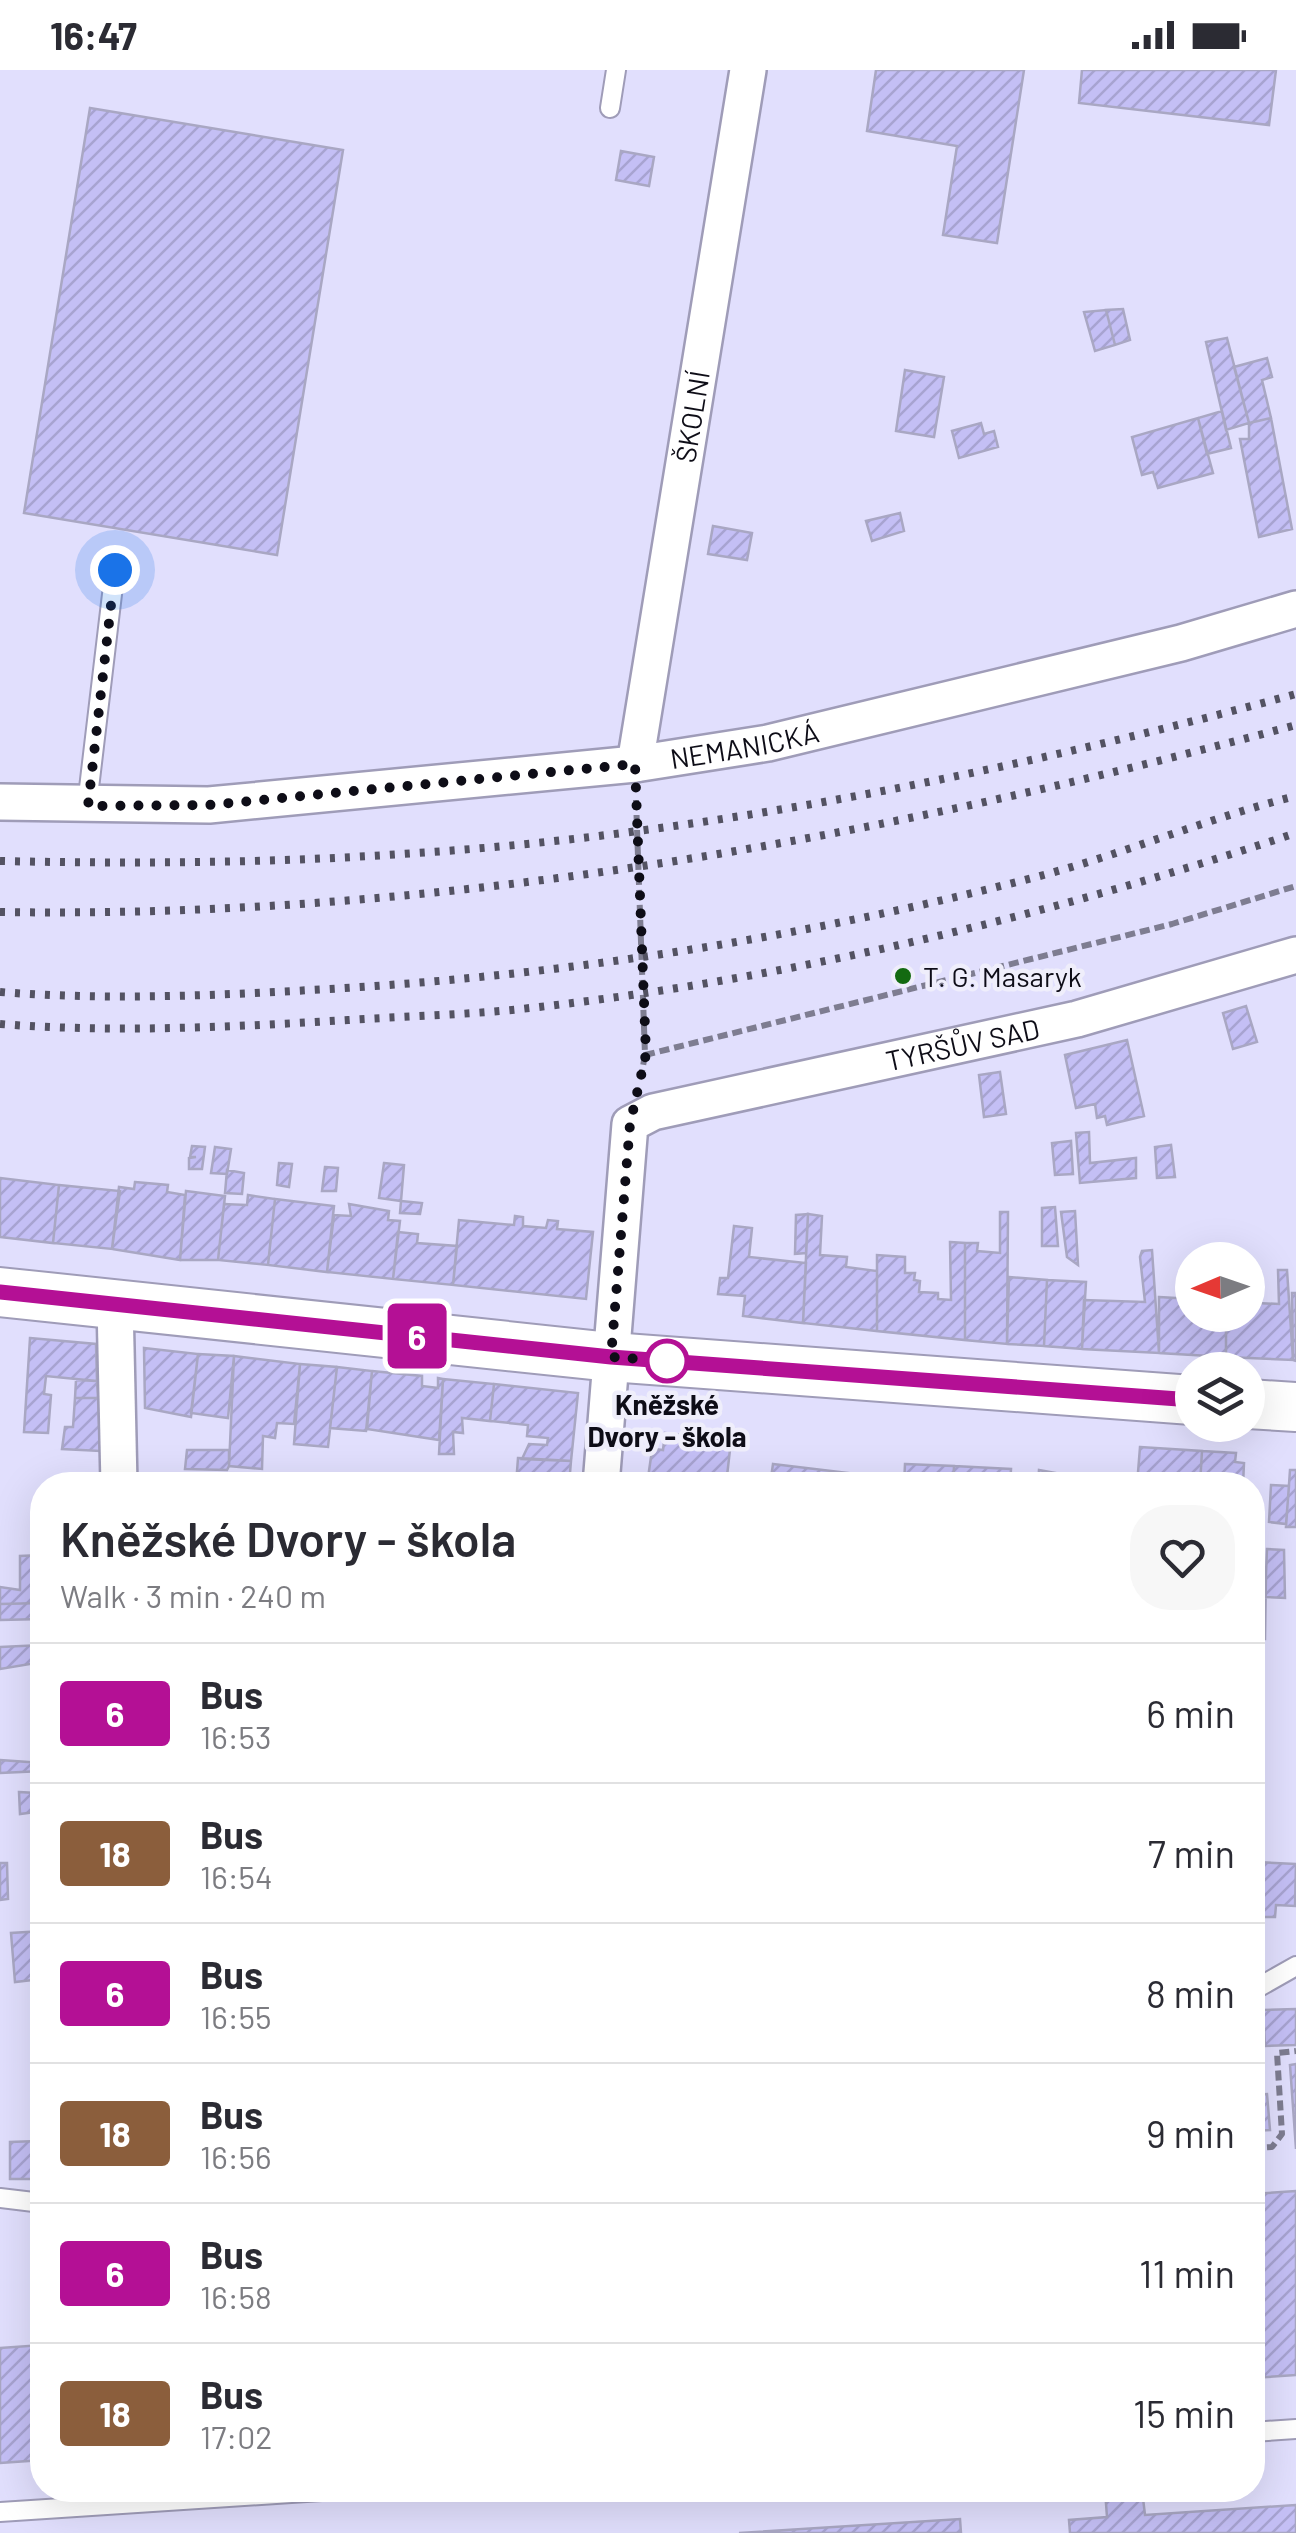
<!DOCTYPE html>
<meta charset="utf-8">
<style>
body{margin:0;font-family:Barlow,sans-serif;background:#f7f7f7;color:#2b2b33;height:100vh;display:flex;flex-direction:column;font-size:38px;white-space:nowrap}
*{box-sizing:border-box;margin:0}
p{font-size:32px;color:#7c7c81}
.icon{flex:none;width:55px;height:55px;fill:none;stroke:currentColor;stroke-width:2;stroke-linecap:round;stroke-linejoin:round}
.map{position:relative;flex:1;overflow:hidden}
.details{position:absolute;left:30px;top:1402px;width:1235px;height:1030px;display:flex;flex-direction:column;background:#fff;border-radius:40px;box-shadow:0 10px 40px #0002}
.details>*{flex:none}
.badge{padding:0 20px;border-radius:8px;font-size:35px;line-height:65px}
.needle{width:65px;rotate:268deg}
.tools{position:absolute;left:1175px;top:1172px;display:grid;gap:20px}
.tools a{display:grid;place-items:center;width:90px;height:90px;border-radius:50%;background:#fff;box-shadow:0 10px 40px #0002;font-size:50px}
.you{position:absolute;width:50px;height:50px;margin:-25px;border:8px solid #fff;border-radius:50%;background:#1a73e8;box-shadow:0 0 0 15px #1a73e833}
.map>.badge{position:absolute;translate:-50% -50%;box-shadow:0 0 0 5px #fff}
.round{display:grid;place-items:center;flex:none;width:105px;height:105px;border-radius:40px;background:#f7f7f7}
.head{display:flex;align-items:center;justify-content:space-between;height:170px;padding:0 30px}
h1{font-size:48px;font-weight:600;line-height:75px}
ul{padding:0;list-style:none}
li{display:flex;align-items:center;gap:30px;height:140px;padding:0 30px;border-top:2px solid #e1e1e2}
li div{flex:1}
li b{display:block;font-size:38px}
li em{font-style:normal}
li .badge{min-width:110px;font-weight:700;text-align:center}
.status{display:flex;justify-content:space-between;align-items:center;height:70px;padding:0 50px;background:#fff;direction:ltr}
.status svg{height:28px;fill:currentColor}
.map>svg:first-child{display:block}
.building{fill:url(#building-hatch);stroke:#a9a7c3;stroke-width:2.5}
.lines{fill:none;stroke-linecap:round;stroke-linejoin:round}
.lane-casing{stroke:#9f9cb8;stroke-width:22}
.street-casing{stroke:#9f9cb8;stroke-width:40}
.secondary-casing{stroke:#9f9cb8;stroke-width:52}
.path{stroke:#7e7d91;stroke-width:6;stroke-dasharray:10 5;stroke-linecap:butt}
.lane{stroke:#fff;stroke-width:18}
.street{stroke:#fff;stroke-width:35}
.secondary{stroke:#fff;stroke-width:48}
.rail{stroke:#535262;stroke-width:8;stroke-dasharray:5 10;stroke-linecap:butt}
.line-casing{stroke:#fff;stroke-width:22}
.line{stroke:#b41095;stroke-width:15}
.walk{stroke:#0e0d17;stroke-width:10;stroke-dasharray:0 18}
.poi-dot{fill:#136a11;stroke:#efeefb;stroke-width:4}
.stop-dot{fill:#fff;stroke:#b41095;stroke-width:5}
.labels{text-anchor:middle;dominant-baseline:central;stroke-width:9;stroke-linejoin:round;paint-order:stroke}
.street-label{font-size:28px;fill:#0e0d17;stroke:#efeefb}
.poi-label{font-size:28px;fill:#0e0d17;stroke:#efeefb;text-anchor:start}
.stop-label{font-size:28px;font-weight:bold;fill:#0e0d17;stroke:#efeefb}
</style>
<div class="status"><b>16:47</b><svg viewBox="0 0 49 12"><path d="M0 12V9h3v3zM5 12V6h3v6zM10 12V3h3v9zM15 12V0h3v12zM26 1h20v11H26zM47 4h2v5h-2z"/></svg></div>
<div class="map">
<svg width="1296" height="2463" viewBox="0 0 1296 2463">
<defs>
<pattern id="building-hatch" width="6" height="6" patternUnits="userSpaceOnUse" patternTransform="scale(2.5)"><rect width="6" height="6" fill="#c4bff5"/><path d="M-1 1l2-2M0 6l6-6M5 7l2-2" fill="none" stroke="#a7a3d1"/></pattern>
</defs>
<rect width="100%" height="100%" fill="#e1dffd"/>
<path class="building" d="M876,0H1024L997,173L943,165L957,76L867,61Z
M1082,0H1276L1269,55L1079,33Z
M90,38L343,80L277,485L24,443Z
M621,81L654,87L649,116L616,110Z
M1123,239L1130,270L1115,275L1106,240Z
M1106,240L1115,275L1095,281L1084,242Z
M1227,268L1249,353L1226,360L1206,272Z
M1267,288L1272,307L1262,310L1271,348L1249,353L1234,297Z
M905,300L944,307L934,367L896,361Z
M1222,341L1231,378L1207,384L1198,348Z
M1198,348L1213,403L1158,418L1153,402L1142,405L1132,367Z
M1271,348L1292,459L1259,467L1240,369H1249V353Z
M981,353L984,364L994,361L998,377L959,388L952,361Z
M900,443L904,461L872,471L866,451Z
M713,456L752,463L747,490L708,484Z
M1246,936L1257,972L1233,979L1223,943Z
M1127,970L1144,1046L1107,1055L1105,1046L1097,1048L1095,1034L1076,1038L1065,985Z
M1000,1002L1006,1044L984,1047L979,1005Z
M1089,1062L1090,1093L1136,1088V1108L1080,1113L1076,1063Z
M1071,1071L1073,1104L1055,1105L1052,1073Z
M1171,1075L1175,1107L1157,1108L1155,1077Z
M192,1076L205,1077L202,1099H189V1088L196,1087H190Z
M215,1077L231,1079L227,1104L211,1103Z
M279,1093L292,1094L289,1117L277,1115Z
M384,1093L404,1095L401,1131L379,1128Z
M325,1097L338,1098L336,1121H322Z
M227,1100L244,1103L242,1124L225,1123Z
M0,1108L59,1115L53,1173L0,1167Z
M135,1112L168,1115L167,1122L185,1125L180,1190L112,1179L119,1117L134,1119Z
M59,1115L120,1121L112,1179L53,1173Z
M186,1121L225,1126L218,1190H180Z
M248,1125L275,1129L268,1195L218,1190L224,1134L247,1135Z
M275,1129L334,1136L327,1202L268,1195Z
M401,1131L422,1133L420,1144L400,1143Z
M349,1134L389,1141L388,1150L400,1151L393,1209L327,1202L334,1145L351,1146Z
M1055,1137L1058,1176H1042V1138Z
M1075,1141L1078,1195L1067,1187L1061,1142Z
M1000,1142H1008L1007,1274L965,1270V1173H978L977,1181L1000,1183Z
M808,1144L806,1183L795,1184L796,1145Z
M808,1144L822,1146L820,1185L847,1187L846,1197L877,1201V1261L803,1253Z
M515,1146L523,1147V1156L546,1158L548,1150L558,1151L557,1159L593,1162L586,1229L453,1215L459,1150L514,1155Z
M734,1156L752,1158L749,1187L806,1193L803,1253L743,1246L745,1226L718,1224L720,1208H728Z
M398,1162L418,1164L417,1173L457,1176L453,1215L393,1209Z
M950,1172L965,1173V1270L877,1261V1185L905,1187V1203H915L914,1210L920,1211L919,1222L938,1223V1229L951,1230Z
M1152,1180L1159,1283L1082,1279L1084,1230L1145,1232L1140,1187L1142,1181Z
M1278,1200H1287L1293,1290L1226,1287V1245H1248L1251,1223H1257V1233L1279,1234Z
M1009,1207L1047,1210L1044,1276L1007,1274Z
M1047,1210L1086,1212L1082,1279L1044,1276Z
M1292,1223H1296V1291L1293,1290Z
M1159,1227L1192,1229V1245H1226V1287L1159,1283Z
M30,1268L96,1274L97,1311L46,1306L44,1324L51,1325L48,1363L24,1362Z
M144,1278L198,1284L191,1347L145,1338Z
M198,1284L234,1286L228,1348L191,1343Z
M234,1286L300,1294L294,1354L277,1353L275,1368L263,1366L262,1399L229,1396Z
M300,1294L337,1297L328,1377L294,1374Z
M337,1297L372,1301L366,1361L330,1358Z
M372,1301L422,1306V1316L438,1318V1308L443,1309L439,1370L367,1359Z
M443,1309L494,1314L490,1351L462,1348L463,1363L453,1362L454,1384H439Z
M76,1310L97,1311L98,1328H75Z
M494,1314L578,1323L571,1391L522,1389L529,1374L547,1375L548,1368L527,1366L528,1355L490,1351Z
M75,1328H98L100,1381L62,1379L65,1357H73Z
M665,1363L731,1371L726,1415H647L651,1387L655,1379L663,1380Z
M1140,1377L1202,1381L1200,1415H1137Z
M187,1380H229V1396L227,1400L185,1399Z
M1202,1381L1236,1383L1235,1392L1244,1393L1243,1415H1200Z
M518,1388L571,1391L569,1415H516Z
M773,1394L882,1407L881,1415H770Z
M905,1394L954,1396L953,1415H904Z
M954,1396L1011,1399L1010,1415H953Z
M1039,1400L1094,1410V1415H1038Z
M1290,1400H1296V1457H1286Z
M1271,1415L1289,1416L1286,1454L1269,1452Z
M1267,1479L1284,1480L1285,1528L1265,1527Z
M42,1485V1533L0,1534V1517L20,1520V1486Z
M1252,1502L1266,1503L1265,1569H1252Z
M42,1533V1549L0,1550V1534Z
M42,1575V1592L0,1599V1577Z
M0,1690L42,1693V1701L0,1703Z
M19,1722L36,1723V1742L20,1744Z
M1257,1792L1296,1794L1295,1836L1276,1835L1275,1847H1254Z
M0,1793H7L8,1829L0,1830Z
M42,1861V1909L15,1912L11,1863Z
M1296,1939V1975L1265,1976L1263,1940Z
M1296,1994V2079L1290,1995Z
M1267,2024L1270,2060L1252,2061V2025Z
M37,2071L38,2109H10V2072Z
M1296,2121V2305L1252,2308V2124Z
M42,2275V2390L0,2393V2278Z
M1105,2420H1142L1145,2445L1296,2435V2463H1070L1069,2450L1107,2447Z
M960,2449L961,2463H739Z"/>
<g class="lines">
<defs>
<path id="lane" d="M610,38L616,0
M87,735L115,499
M1252,1921L1296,1896
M0,2128L42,2133
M1252,2362L1296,2359
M0,2442L337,2420"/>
<g id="street">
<path id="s1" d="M635,694L748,0"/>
<path id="s2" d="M0,732L209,735L635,694L768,673L1181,573L1296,539"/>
<path d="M115,1233L119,1415"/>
<path id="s3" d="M601,1415L630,1054L653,1042L1077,949L1296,885"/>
</g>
<path id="secondary" d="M0,1222L611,1287L1192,1330
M1248,1334L1296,1337"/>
</defs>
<use href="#lane" class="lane-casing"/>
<use href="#street" class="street-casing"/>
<use href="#secondary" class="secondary-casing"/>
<path class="path" d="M636,730L645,985L641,1007
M645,985L1172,854L1296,816
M1252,2078L1272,2077L1282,2064L1277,1983L1296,1981"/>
<use href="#lane" class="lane"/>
<use href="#street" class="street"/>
<use href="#secondary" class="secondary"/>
<path class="rail" d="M0,791C139,794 278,793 417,783C710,764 1013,701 1296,624
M0,842C441,849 872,770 1296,655
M0,922C103,930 208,926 311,920C556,907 798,869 1036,807C1124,784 1208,748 1296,726
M0,954C115,963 233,957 348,950C408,946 469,945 530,938C791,909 1047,846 1296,763"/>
</g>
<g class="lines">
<defs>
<path id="line" d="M0,1222L611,1287L1192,1330"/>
</defs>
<use href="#line" class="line-casing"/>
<use href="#line" class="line"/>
<path class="walk" d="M115,500L88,736L209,735L635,694L646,984L630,1054L611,1287L667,1291"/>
</g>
<circle class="poi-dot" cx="903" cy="906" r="10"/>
<circle class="stop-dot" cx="667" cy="1291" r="20"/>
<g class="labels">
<g class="street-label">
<text stroke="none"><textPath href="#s1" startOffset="352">ŠKOLNÍ</textPath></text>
<text stroke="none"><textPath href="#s2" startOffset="748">NEMANICKÁ</textPath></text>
<text stroke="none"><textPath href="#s3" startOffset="705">TYRŠŮV SAD</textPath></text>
</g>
<g class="poi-label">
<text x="923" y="906">T. G. Masaryk</text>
</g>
<g class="stop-label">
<text x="667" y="1334">Kněžské<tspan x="667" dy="32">Dvory - škola</tspan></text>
</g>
</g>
</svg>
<div class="tools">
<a><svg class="needle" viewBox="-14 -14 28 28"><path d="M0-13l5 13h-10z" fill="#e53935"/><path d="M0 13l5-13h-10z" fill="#7c7c81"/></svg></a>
<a><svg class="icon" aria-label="layers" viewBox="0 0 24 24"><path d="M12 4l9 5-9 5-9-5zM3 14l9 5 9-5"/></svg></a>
</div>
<div class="you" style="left:115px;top:500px"></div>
<b class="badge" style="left:417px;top:1266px;background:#b41095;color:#fff">6</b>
<section class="details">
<div class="head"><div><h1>Kněžské Dvory - škola</h1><p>Walk · 3 min · 240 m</p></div><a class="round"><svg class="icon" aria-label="heart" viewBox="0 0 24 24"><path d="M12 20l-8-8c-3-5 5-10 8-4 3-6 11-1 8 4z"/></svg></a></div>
<ul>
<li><span class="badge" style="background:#b41095;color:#fff">6</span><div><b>Bus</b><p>16:53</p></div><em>6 min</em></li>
<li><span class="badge" style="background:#8b5e3c;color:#fff">18</span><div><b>Bus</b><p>16:54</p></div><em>7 min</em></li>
<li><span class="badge" style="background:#b41095;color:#fff">6</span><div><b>Bus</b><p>16:55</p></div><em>8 min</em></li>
<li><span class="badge" style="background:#8b5e3c;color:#fff">18</span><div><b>Bus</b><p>16:56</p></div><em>9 min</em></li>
<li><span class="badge" style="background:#b41095;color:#fff">6</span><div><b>Bus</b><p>16:58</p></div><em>11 min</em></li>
<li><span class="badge" style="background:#8b5e3c;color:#fff">18</span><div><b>Bus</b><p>17:02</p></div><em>15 min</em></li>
</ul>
</section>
</div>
